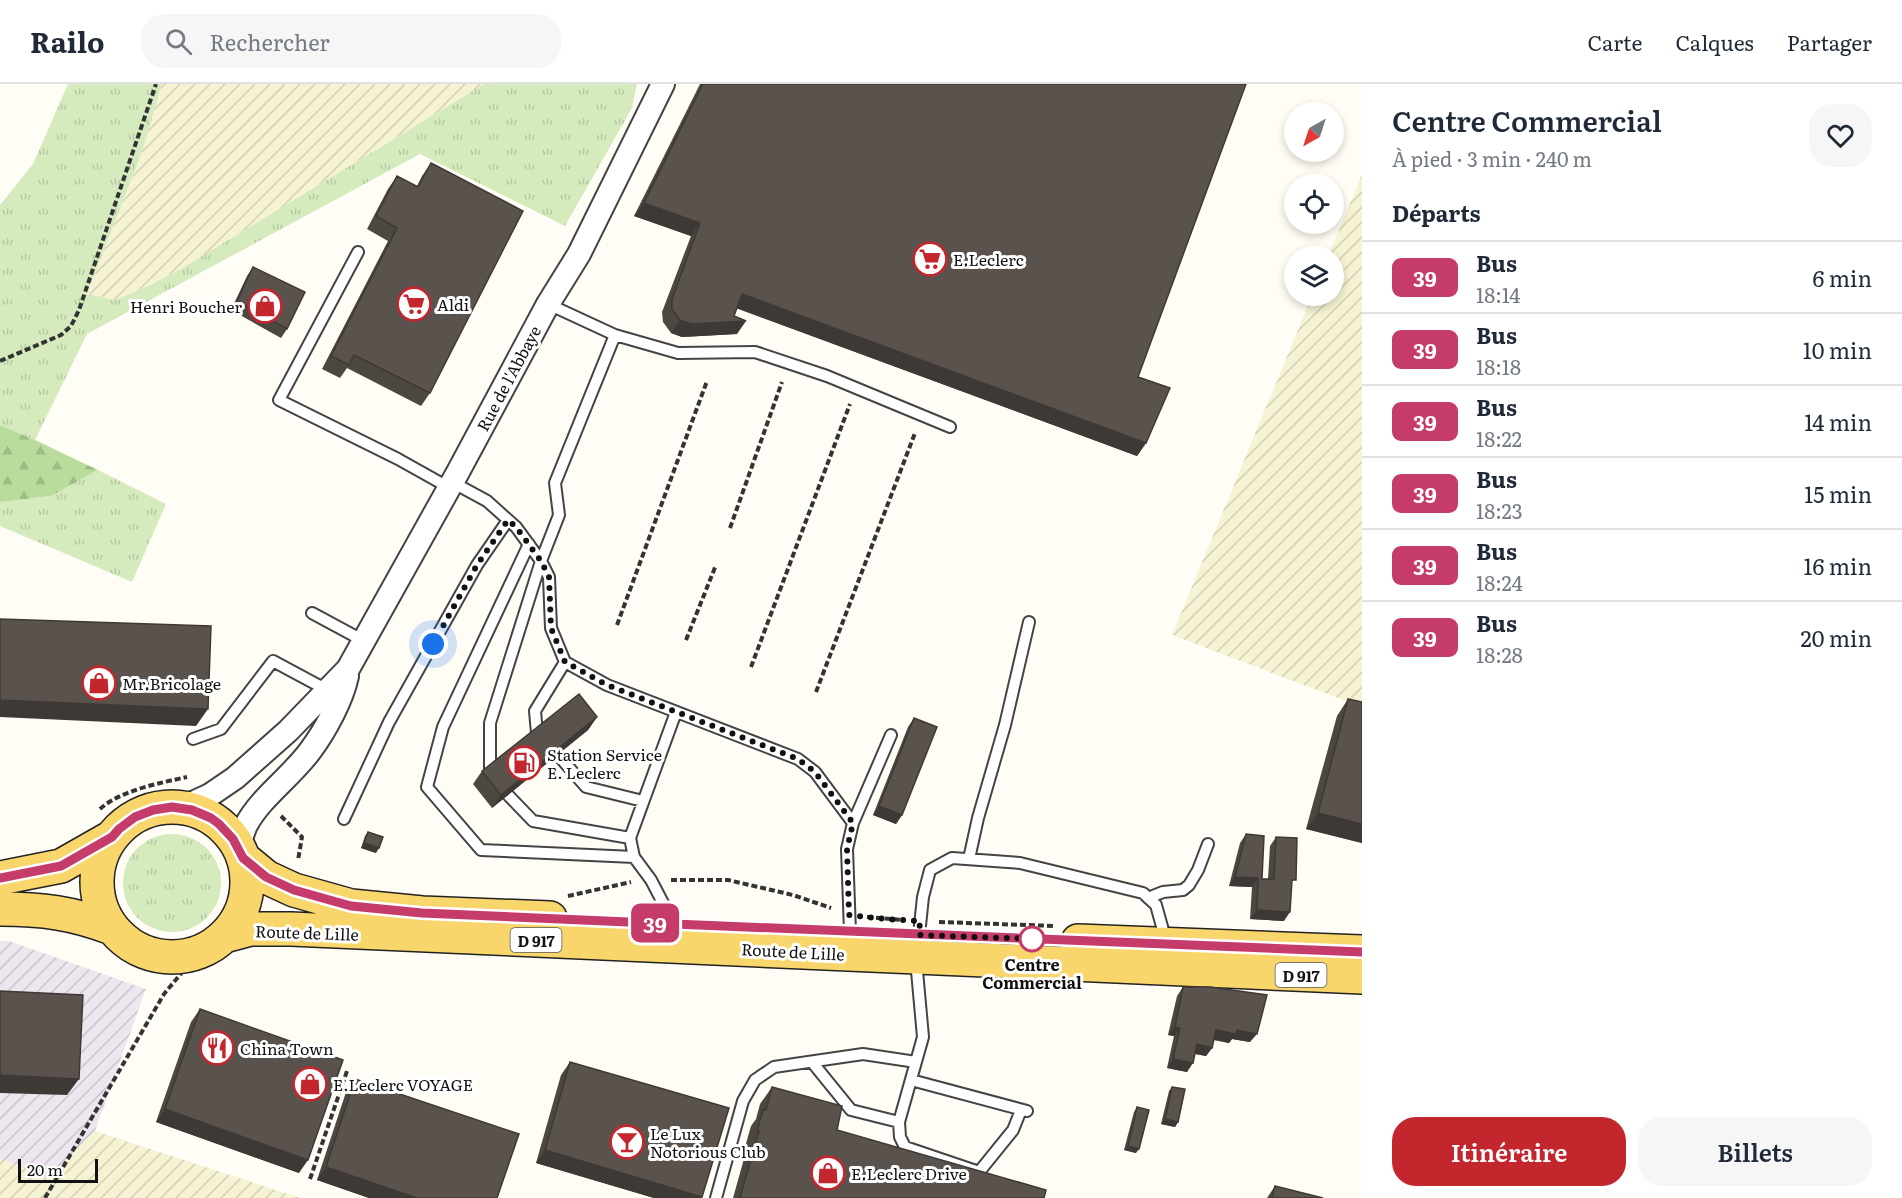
<!DOCTYPE html>
<html lang="fr">
<meta charset="utf-8">
<style>
body{margin:0;font-family:Literata,serif;background:#f6f6f7;color:#1f2937;height:100vh;display:flex;flex-direction:column;font-size:22px;white-space:nowrap}
*{box-sizing:border-box;margin:0}
p{font-size:20px;color:#747a83}
.icon{flex:none;width:33px;height:33px;fill:none;stroke:currentColor;stroke-width:2;stroke-linecap:round;stroke-linejoin:round}
.map{position:relative;flex:1;overflow:hidden}
.sheet{display:flex;flex-direction:column;background:#fff;width:540px}
.sheet>*{flex:none}
.badge{padding:0 12px;border-radius:9px;font-size:21px;line-height:39px}
.needle{width:39px;rotate:219deg}
.buttons{position:absolute;left:1284px;top:18px;display:grid;gap:12px}
.buttons a{display:grid;place-items:center;width:60px;height:60px;border-radius:50%;background:#fff;box-shadow:0 3px 9px #0003;font-size:30px}
.scale{position:absolute;left:18px;bottom:15px;width:80px;box-sizing:border-box;padding-left:6px;border:3px solid #111;border-top:0;font-size:16px;line-height:21px;white-space:nowrap;color:#111;-webkit-text-stroke:4px #fff;paint-order:stroke}
.you{position:absolute;width:30px;height:30px;margin:-15px;border:4px solid #fff;border-radius:50%;background:#1a73e8;box-shadow:0 0 0 9px #1a73e833}
.map>.badge{position:absolute;translate:-50% -50%;box-shadow:0 0 0 3px #fff}
h2{padding:0 30px;font-size:22px;line-height:54px}
.round{display:grid;place-items:center;flex:none;width:63px;height:63px;border-radius:24px;background:#f6f6f7}
.summary{display:flex;align-items:center;justify-content:space-between;height:102px;padding:0 30px}
h1{font-size:28px;font-weight:600;line-height:45px}
.button{display:flex;gap:12px;margin-top:auto;padding:12px 30px}
.button a{flex:1;height:69px;border-radius:24px;background:#c4262e;color:#fff;font-size:24px;font-weight:600;line-height:69px;text-align:center}
.button a+a{background:#f6f6f7;color:#1f2937}
ul{padding:0;list-style:none}
li{display:flex;align-items:center;gap:18px;height:72px;padding:0 30px;border-top:2px solid #e0e1e3}
li div{flex:1}
li b{display:block;font-size:22px}
li em{font-style:normal}
li .badge{min-width:66px;font-weight:700;text-align:center}
header{display:flex;align-items:center;gap:36px;box-sizing:border-box;height:84px;padding:0 30px;background:#fff;border-bottom:2px solid #e0e1e3}
header strong{font-size:28px}
nav{display:flex;gap:33px;margin-inline-start:auto;font-size:21px}
.search{width:420px;height:54px;background:#f6f6f7;display:flex;align-items:center;gap:15px;box-sizing:border-box;padding:0 21px;border-radius:24px;color:#747a83;font-size:22px}
main{display:flex;flex:1;min-height:0}
.map>svg:first-child{display:block}
.industrial{fill:url(#industrial-furrows)}
.farmland{fill:url(#farmland-furrows)}
.grass{fill:url(#grass-tufts)}
.forest{fill:url(#forest-firs)}
.lines{fill:none;stroke-linecap:round;stroke-linejoin:round}
.service-casing{stroke:#444;stroke-width:14}
.minor-casing{stroke:#444;stroke-width:26}
.primary-casing{stroke:#222;stroke-width:36}
.path{stroke:#333;stroke-width:4;stroke-dasharray:6 3;stroke-linecap:butt}
.service{stroke:#fff;stroke-width:10}
.minor{stroke:#fff;stroke-width:22}
.primary{stroke:#f9d66b;stroke-width:33}
.wall{fill:#4d4742}
.shaded-wall{fill:#3f3936}
.building{fill:#5a524d;stroke:#3f3936;stroke-width:1.5}
.line-casing{stroke:#fff;stroke-width:14}
.line{stroke:#c53b6a;stroke-width:9}
.walk{stroke:#111;stroke-width:6;stroke-dasharray:0 10.8}
.stop-dot{fill:#fff;stroke:#c53b6a;stroke-width:3}
.labels{text-anchor:middle;dominant-baseline:central;stroke-width:6;stroke-linejoin:round;paint-order:stroke}
.shield{fill:#fff;stroke:#585858;stroke-width:1.5}
.shield-label{font-size:15px;font-weight:bold;fill:#111}
.poi-label{font-size:16px;fill:#111;stroke:#fff;text-anchor:start}
.street-label{font-size:16px;fill:#111;stroke:#fff}
.stop-label{font-size:16px;font-weight:bold;fill:#111;stroke:#fff}
</style>
<header>
<strong>Railo</strong>
<div class="search"><svg class="icon" aria-label="search" viewBox="0 0 24 24"><circle cx="10" cy="10" r="6"/><path d="M15 15l6 6"/></svg>Rechercher</div>
<nav><a>Carte</a><a>Calques</a><a>Partager</a></nav>
</header>
<main>
<div class="map">
<svg width="1362" height="1114" viewBox="0 0 1362 1114">
<defs>
<pattern id="industrial-furrows" width="10" height="10" patternUnits="userSpaceOnUse" patternTransform="scale(1.5)"><rect width="10" height="10" fill="#eee6ef"/><path d="M-1 1l2-2M0 10L10 0M9 11l2-2" fill="none" stroke="#cbc4cc"/></pattern>
<pattern id="farmland-furrows" width="10" height="10" patternUnits="userSpaceOnUse" patternTransform="scale(1.5)"><rect width="10" height="10" fill="#f6f3d4"/><path d="M-1 1l2-2M0 10L10 0M9 11l2-2" fill="none" stroke="#d2cfb5"/></pattern>
<pattern id="grass-tufts" width="24" height="20" patternUnits="userSpaceOnUse" patternTransform="scale(1.5)"><rect width="24" height="20" fill="#d5ebbd"/><path d="M3 7l-1-3M5 7V3M7 7l1-3M15 17l-1-3M17 17v-4M19 17l1-3" fill="none" stroke="#b6c8a1"/></pattern>
<pattern id="forest-firs" width="22" height="20" patternUnits="userSpaceOnUse" patternTransform="scale(1.5)"><rect width="22" height="20" fill="#b9dc9c"/><path d="M5 1l3.5 6h-7zM16 11l3.5 6h-7z" fill="#9ebc85"/></pattern>
</defs>
<rect width="100%" height="100%" fill="#fffdf5"/>
<path class="industrial" d="M0,857H9L146,905L95,1047L47,1095L0,1074Z"/>
<path class="farmland" d="M162,0H484L184,183L148,202L115,216L87,210L142,68Z
M1362,91V623L1172,551L1312,212H1334V172H1328Z
M95,1047L291,1111L301,1114H0V1074L47,1095Z"/>
<path class="grass" d="M68,0H162L142,68L87,210L115,216L148,202L184,183L484,0H637L632,24L565,142L420,70L87,250L35,356L0,341V121L33,80Z
M98,386L166,420L132,498L0,442V418L51,412Z
M123 799a49 49 0 1 1 98 0a49 49 0 1 1-98 0Z"/>
<path class="forest" d="M0,341L35,356L98,386L51,412L0,418Z"/>
<g class="lines">
<defs>
<path id="service" d="M358,168L279,316L398,375L448,403
M615,251L678,269L755,268L827,292L950,343
M452,398L487,417L516,443L541,477L549,493L551,544L565,578L607,601L798,675L815,688L853,739
M529,460L443,643L427,703L481,766L634,773
M312,529L364,557
M537,649L535,627L565,578
M193,655L221,645L273,577L327,606
M558,671L586,703L643,717
M490,687V639L541,477L559,431L555,399L615,251L548,220
M508,711L533,737L630,754
M344,735L389,638L477,481L508,436
M969,775L978,734L1005,641L1029,538
M1148,814L1163,808L1183,806L1189,801L1198,786L1208,760
M674,840L651,796L634,773L630,754L676,628
M850,848L847,765L853,739L891,651
M919,851L923,813L930,786L952,774L1020,779L1143,809L1156,821L1166,857
M916,876L923,953L899,1038L900,1053L905,1063L979,1088L1013,1046L1021,1026
M812,978L851,1026L899,1038
M911,996L1027,1027
M716,1114L743,1017L755,996L774,983L863,970L916,978"/>
<path id="minor" d="M182,724L210,711L235,694L288,647L348,585L458,388L548,220L579,170L663,0
M238,763C241,756 243,748 246,741C261,713 291,693 310,667C325,647 342,616 347,592"/>
<path id="primary" d="M97 798a75 75 0 1 1 150 0a75 75 0 1 1-150 0Z
M243,774L266,793L294,806L351,822L422,829L550,834
M0,794L61,782L112,753
M0,825C42,825 73,829 112,844
M224,852L250,845H291L1362,893
M1078,857L1362,868"/>
</defs>
<use href="#service" class="service-casing"/>
<use href="#minor" class="minor-casing"/>
<use href="#primary" class="primary-casing"/>
<path class="path" d="M0,277L61,251L71,242L79,226L156,0
M730,444L782,298
M617,541L707,297
M686,556L716,481
M751,583L850,320
M816,608L915,349
M100,725C121,706 160,699 187,693
M281,732L302,753L298,776
M671,796H728L793,811L831,824
M568,812L631,798
M867,833L902,836
M939,838L1055,842
M310,1095L347,987
M45,1114L164,910L198,869"/>
<use href="#service" class="service"/>
<use href="#minor" class="minor"/>
<use href="#primary" class="primary"/>
</g>
<path class="wall" d="M700,0H1246L1138,293L1146,359L1137,372L737,224L734,232L737,250L682,253L671,249L663,238L662,228L691,152L634,132Z
M431,79L430,309L421,322L347,284L340,294L322,285L388,157L367,145L388,105L397,92L417,102L422,92Z
M253,183L287,245L281,254L231,226L247,192Z
M1348,615L1362,618V759L1306,745L1337,632Z
M597,633L588,646L492,724L473,700L482,687Z
M914,634L902,731L896,740L873,731L908,643Z
M368,748L376,769L361,764L365,752Z
M1246,750L1262,795H1268L1270,762L1276,753L1291,803L1284,837L1250,835L1252,803L1229,802L1240,759Z
M1183,903L1250,958L1232,955L1229,959L1214,956L1212,964L1206,972L1195,970L1187,988L1167,984L1174,952L1168,951L1177,912Z
M200,925L299,1089L156,1038L191,938Z
M570,978L702,1113L701,1114H654L536,1079L561,991Z
M355,995L497,1114H369L317,1096L346,1008Z
M772,1003L837,1046L1044,1114H733L747,1064L745,1063L751,1042L756,1035L760,1020Z
M1172,1003L1178,1038L1175,1043L1161,1040L1169,1007Z
M1137,1023L1136,1069L1124,1066L1134,1028Z
M1275,1102L1323,1114H1267Z"/>
<path class="shaded-wall" d="M644,119L700,139L691,152L634,132Z
M742,210L1146,359L1137,372L733,223Z
M680,236L746,237L737,250L682,253L671,249Z
M0,616L208,625L196,642L0,633Z
M597,633L588,646L492,724L501,711Z
M879,722L902,731L896,740L873,731Z
M1318,729L1362,740V759L1306,745Z
M364,759L379,764L376,769L361,764Z
M1235,793L1258,794L1252,803L1229,802Z
M1257,826L1290,828L1284,837L1250,835Z
M1175,943L1180,944L1174,952L1168,951Z
M1216,946H1237L1257,950L1250,958L1232,955L1229,959L1210,955Z
M1197,960L1212,964L1206,972L1191,969Z
M1173,975L1193,979L1187,988L1167,984Z
M0,991L79,995L67,1011L0,1009Z
M165,1025L308,1076L299,1089L156,1038Z
M1165,1035L1178,1038L1175,1043L1161,1040Z
M1128,1062L1139,1065L1136,1069L1124,1066Z
M545,1066L702,1113L701,1114H654L536,1079Z
M326,1083L417,1114H369L317,1096Z"/>
<path class="building" d="M703,0H1246L1138,293L1170,304L1146,359L742,210L734,232L746,237L691,240L680,236L672,225V215L700,139L644,119Z
M431,79L523,127L430,309L354,271L349,281L331,272L397,144L376,132L397,92L418,103Z
M253,183L305,208L287,245L237,217Z
M0,535L211,542L208,625L0,616Z
M579,610L597,633L501,711L482,687Z
M1348,615L1362,618V740L1318,729Z
M914,634L937,643L902,731L879,722Z
M368,748L383,753L379,764L364,759Z
M1246,750L1264,752L1262,795H1274L1276,753L1297,754L1296,796H1292L1290,828L1257,826L1258,794L1235,793Z
M1183,903H1210L1267,911L1257,950L1237,946L1235,950L1216,946L1212,964L1197,960L1193,979L1173,975L1180,944L1175,943Z
M0,907L83,911L79,995L0,991Z
M200,925L343,976L308,1076L165,1025Z
M570,978L729,1024L702,1113L545,1066Z
M355,995L519,1050L497,1114H417L326,1083Z
M772,1003L842,1022L837,1046L1046,1106L1044,1114H740L759,1047L757,1046L763,1026H766Z
M1172,1003L1185,1005L1178,1038L1165,1035Z
M1137,1023L1149,1026L1139,1065L1128,1062Z
M1275,1102L1323,1114H1272Z"/>
<g class="lines">
<defs>
<path id="line" d="M0,794L61,782L112,753L119,745L135,733L153,726L172,723L192,726L211,734L219,740L233,755L243,774L266,793L294,806L351,822L422,829L674,840L1362,868"/>
</defs>
<use href="#line" class="line-casing"/>
<use href="#line" class="line"/>
<path class="walk" d="M433,560L477,481L508,436L516,443L541,477L549,493L551,544L565,578L607,601L798,675L815,688L853,739L847,765L849,831L885,835L920,837L919,851L1036,855H1032"/>
</g>
<defs>
<symbol id="supermarket-ring" viewBox="-11 -11 22 22"><circle r="9.5" fill="#fff" stroke="#c4262e" stroke-width="1.5"/><path d="M-6-5.5h2.5l.6 2H6L4.5 2H-2.5L-4.4-4H-6ZM-1.5 3.2a1.3 1.3 0 1 0 .1 0ZM3 3.2a1.3 1.3 0 1 0 .1 0Z" fill="#c4262e"/></symbol>
<symbol id="shop-ring" viewBox="-11 -11 22 22"><circle r="9.5" fill="#fff" stroke="#c4262e" stroke-width="1.5"/><path d="M-5-2.5h2.3a2.7 3.5 0 0 1 5.4 0H5L5.5 6h-11ZM-1.5-2.5h3a1.5 2.3 0 0 0-3 0Z" fill="#c4262e"/></symbol>
<symbol id="fuel-ring" viewBox="-11 -11 22 22"><circle r="9.5" fill="#fff" stroke="#c4262e" stroke-width="1.5"/><path d="M-5.5-6h7V0h2V4h1.3V-2.5L3-4.5l.8-.8L6-3V5H2.5V1h-1V6h-7ZM-4.2-4.7v3.2H.2V-4.7Z" fill="#c4262e"/></symbol>
<symbol id="restaurant-ring" viewBox="-11 -11 22 22"><circle r="9.5" fill="#fff" stroke="#c4262e" stroke-width="1.5"/><path d="M-5-6h1v4h1v-4h1v4h1v-4h1v5L-1.5 .5V6h-2V.5L-5-1ZM5-6V6H3V1.5H1.5Q1.5-4 5-6Z" fill="#c4262e"/></symbol>
<symbol id="bar-ring" viewBox="-11 -11 22 22"><circle r="9.5" fill="#fff" stroke="#c4262e" stroke-width="1.5"/><path d="M-6-5H6L.8 .8V4.5H3.5V6h-7V4.5H-.8V.8Z" fill="#c4262e"/></symbol>
</defs>
<g fill-rule="evenodd">
<use href="#supermarket-ring" x="911" y="156" width="38" height="38"/>
<use href="#supermarket-ring" x="395" y="201" width="38" height="38"/>
<use href="#shop-ring" x="246" y="203" width="38" height="38"/>
<use href="#shop-ring" x="80" y="580" width="38" height="38"/>
<use href="#fuel-ring" x="505" y="660" width="38" height="38"/>
<use href="#restaurant-ring" x="198" y="945" width="38" height="38"/>
<use href="#shop-ring" x="291" y="981" width="38" height="38"/>
<use href="#bar-ring" x="608" y="1039" width="38" height="38"/>
<use href="#shop-ring" x="809" y="1070" width="38" height="38"/>
</g>
<circle class="stop-dot" cx="1032" cy="855" r="12"/>
<g class="labels">
<g class="shield">
<rect x="510.5" y="844" width="51" height="24" rx="4.5"/>
<rect x="1275.5" y="879" width="51" height="24" rx="4.5"/>
</g>
<g class="shield-label">
<text x="536" y="856">D 917</text>
<text x="1301" y="891">D 917</text>
</g>
<g class="poi-label">
<text x="953" y="175">E.Leclerc</text>
<text x="437" y="220">Aldi</text>
<text x="242" y="222" text-anchor="end">Henri Boucher</text>
<text x="122" y="599">Mr.Bricolage</text>
<text x="547" y="670">Station Service<tspan x="547" dy="18">E. Leclerc</tspan></text>
<text x="240" y="964">China Town</text>
<text x="333" y="1000">E.Leclerc VOYAGE</text>
<text x="650" y="1049">Le Lux<tspan x="650" dy="18">Notorious Club</tspan></text>
<text x="851" y="1089">E.Leclerc Drive</text>
</g>
<g class="street-label">
<text transform="translate(508 294) rotate(-62)">Rue de l'Abbaye</text>
<text transform="translate(307 848) rotate(2)">Route de Lille</text>
<text transform="translate(793 867) rotate(3)">Route de Lille</text>
</g>
<g class="stop-label">
<text x="1032" y="880">Centre<tspan x="1032" dy="18">Commercial</tspan></text>
</g>
</g>
</svg>
<div class="buttons">
<a><svg class="needle" viewBox="-14 -14 28 28"><path d="M0-13l5 13h-10z" fill="#e53935"/><path d="M0 13l5-13h-10z" fill="#747a83"/></svg></a>
<a><svg class="icon" aria-label="locate" viewBox="0 0 24 24"><circle cx="12" cy="12" r="6"/><path d="M12 2v4M12 18v4M2 12h4M18 12h4"/></svg></a>
<a><svg class="icon" aria-label="layers" viewBox="0 0 24 24"><path d="M12 4l9 5-9 5-9-5zM3 14l9 5 9-5"/></svg></a>
</div>
<div class="scale">20 m</div>
<div class="you" style="left:433px;top:560px"></div>
<b class="badge" style="left:655px;top:839px;background:#c53b6a;color:#fff">39</b>
</div>
<section class="sheet">
<div class="summary"><div><h1>Centre Commercial</h1><p>À pied · 3 min · 240 m</p></div><a class="round"><svg class="icon" aria-label="heart" viewBox="0 0 24 24"><path d="M12 20l-8-8c-3-5 5-10 8-4 3-6 11-1 8 4z"/></svg></a></div>
<h2>Départs</h2>
<ul>
<li><span class="badge" style="background:#c53b6a;color:#fff">39</span><div><b>Bus</b><p>18:14</p></div><em>6 min</em></li>
<li><span class="badge" style="background:#c53b6a;color:#fff">39</span><div><b>Bus</b><p>18:18</p></div><em>10 min</em></li>
<li><span class="badge" style="background:#c53b6a;color:#fff">39</span><div><b>Bus</b><p>18:22</p></div><em>14 min</em></li>
<li><span class="badge" style="background:#c53b6a;color:#fff">39</span><div><b>Bus</b><p>18:23</p></div><em>15 min</em></li>
<li><span class="badge" style="background:#c53b6a;color:#fff">39</span><div><b>Bus</b><p>18:24</p></div><em>16 min</em></li>
<li><span class="badge" style="background:#c53b6a;color:#fff">39</span><div><b>Bus</b><p>18:28</p></div><em>20 min</em></li>
</ul>
<div class="button"><a>Itinéraire</a><a>Billets</a></div>
</section>
</main>
